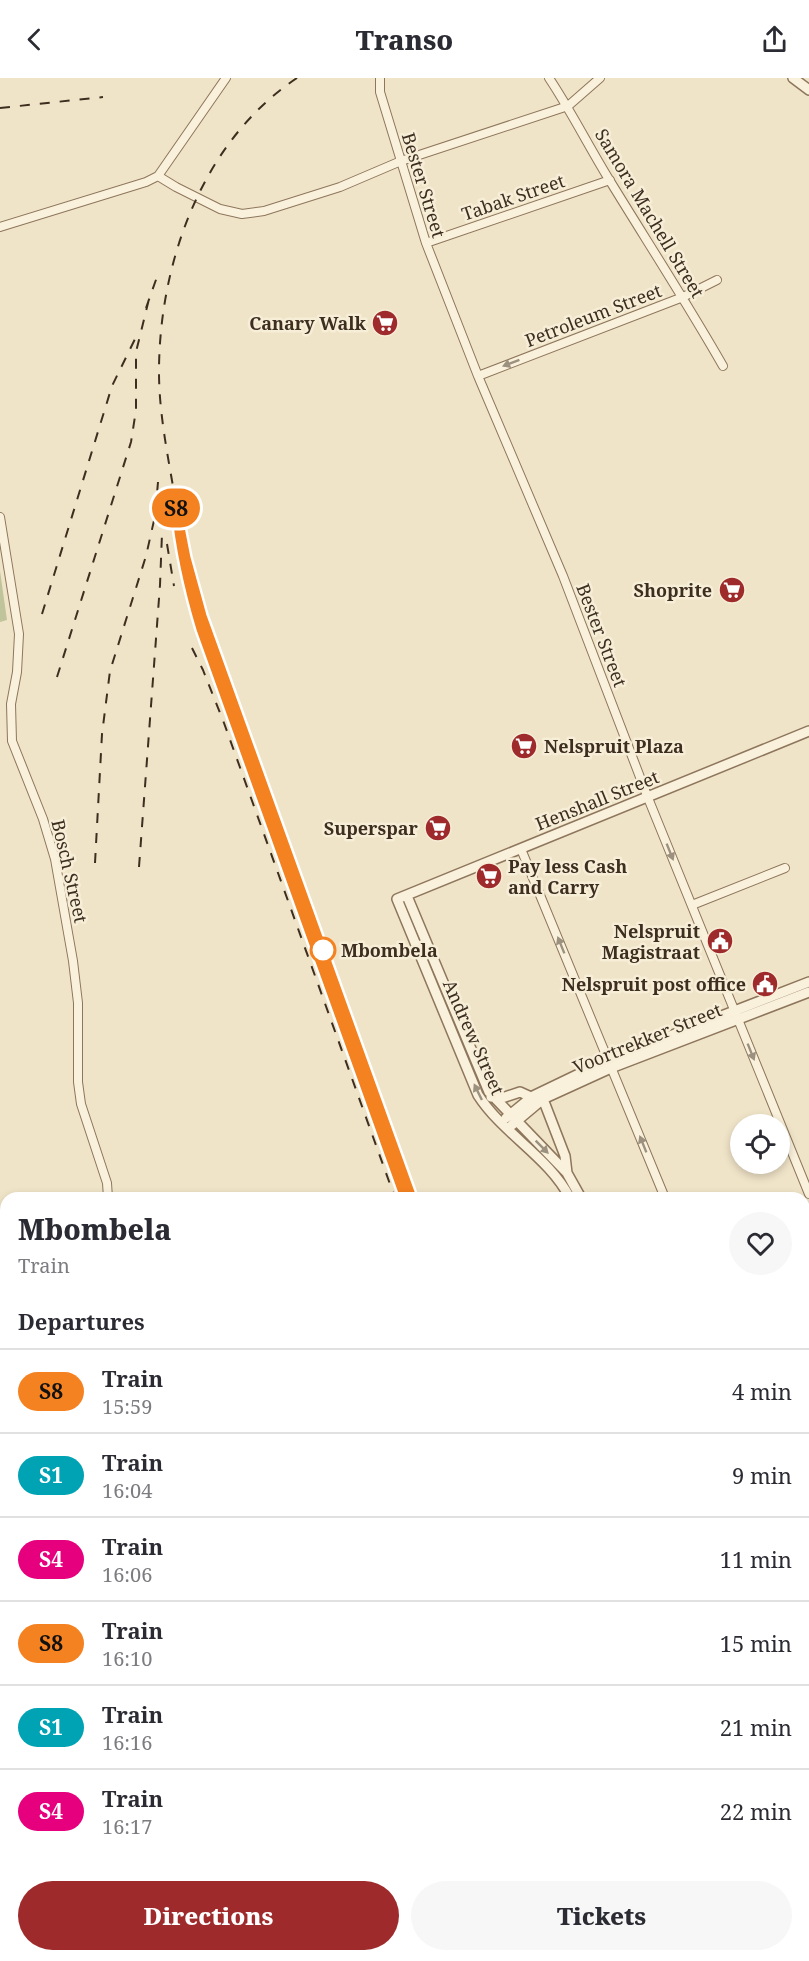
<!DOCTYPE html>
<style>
body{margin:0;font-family:"Noto Serif",serif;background:#f7f7f7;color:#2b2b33;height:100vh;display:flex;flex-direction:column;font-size:22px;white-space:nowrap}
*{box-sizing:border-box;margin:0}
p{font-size:20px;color:#7c7c81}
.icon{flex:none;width:33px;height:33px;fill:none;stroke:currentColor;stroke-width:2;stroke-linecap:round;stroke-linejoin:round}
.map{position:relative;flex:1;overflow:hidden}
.details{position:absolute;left:0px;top:1114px;width:810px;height:770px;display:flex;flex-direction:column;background:#fff;border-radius:18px 18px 0 0;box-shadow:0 3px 9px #0003}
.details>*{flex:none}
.badge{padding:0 12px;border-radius:20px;font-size:21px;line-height:39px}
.controls{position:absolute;left:730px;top:1036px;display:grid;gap:12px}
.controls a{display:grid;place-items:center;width:60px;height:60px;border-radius:50%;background:#fff;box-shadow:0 3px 9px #0003;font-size:30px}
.map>.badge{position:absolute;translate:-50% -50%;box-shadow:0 0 0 3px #fff}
h2{padding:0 18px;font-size:22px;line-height:54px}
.round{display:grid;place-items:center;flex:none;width:63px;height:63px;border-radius:32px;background:#f7f7f7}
.summary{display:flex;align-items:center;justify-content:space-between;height:102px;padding:0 18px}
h1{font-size:28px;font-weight:800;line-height:45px}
.cta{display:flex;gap:12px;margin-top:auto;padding:12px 18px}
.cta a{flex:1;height:69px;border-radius:36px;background:#9e2a2b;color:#fff;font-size:24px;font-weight:800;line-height:69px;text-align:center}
.cta a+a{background:#f7f7f7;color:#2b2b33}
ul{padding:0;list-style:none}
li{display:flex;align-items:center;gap:18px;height:84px;padding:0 18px;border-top:2px solid #e1e1e2}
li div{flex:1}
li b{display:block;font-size:22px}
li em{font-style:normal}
li .badge{min-width:66px;font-weight:700;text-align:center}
header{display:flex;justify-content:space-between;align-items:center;height:78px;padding:0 18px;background:#fff;font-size:27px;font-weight:800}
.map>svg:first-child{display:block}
.cemetery{fill:#bfc49a}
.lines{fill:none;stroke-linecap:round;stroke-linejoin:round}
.stream{stroke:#6f938a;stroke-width:2}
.minor-casing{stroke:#8d765c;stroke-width:10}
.tertiary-casing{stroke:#8d765c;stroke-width:12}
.secondary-casing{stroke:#6f573f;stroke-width:14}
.primary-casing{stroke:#5b4430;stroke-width:15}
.minor{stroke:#faf1dc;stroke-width:8}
.tertiary{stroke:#faf1dc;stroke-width:9}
.secondary{stroke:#faf1dc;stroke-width:10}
.primary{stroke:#f3d9a0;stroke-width:12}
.rail{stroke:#3d2e20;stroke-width:2;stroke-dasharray:10 10;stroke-linecap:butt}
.oneway{fill:#9c907e}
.line-casing{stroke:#fff;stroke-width:14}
.line{stroke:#f58220;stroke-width:9}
.stop-dot{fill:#fff;stroke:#f58220;stroke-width:3}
.labels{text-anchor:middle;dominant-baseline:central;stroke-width:5;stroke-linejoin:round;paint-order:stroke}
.street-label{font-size:18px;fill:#3d2e20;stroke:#f7eed8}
.poi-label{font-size:18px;font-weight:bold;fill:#3d2e20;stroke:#f7eed8;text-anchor:end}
.stop-label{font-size:18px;font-weight:bold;fill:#3d2e20;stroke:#f7eed8;text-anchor:start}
</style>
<header><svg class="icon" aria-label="back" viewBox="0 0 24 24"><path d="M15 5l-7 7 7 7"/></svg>Transo<svg class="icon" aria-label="share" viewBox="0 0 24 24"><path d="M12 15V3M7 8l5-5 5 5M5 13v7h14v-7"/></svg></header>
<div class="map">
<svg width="809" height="1883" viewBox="0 0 809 1883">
<rect width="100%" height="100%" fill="#f0e4c8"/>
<path class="cemetery" d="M0,493L7,542L0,544Z"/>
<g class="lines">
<path class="stream" d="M0,1330L6,1342
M804,1564L809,1566
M804,1863L809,1865"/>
<defs>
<path id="minor" d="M380,0V14L426,165L478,298L563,498L648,720L809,1116
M549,0C571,33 589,69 610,103C648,165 687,225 723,288
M158,98L176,109L220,131L242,136L264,133L340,109L401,83L568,28L600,0
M0,149L146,104L158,98L226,0
M426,165L610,102
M478,298L683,219L717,202
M0,439L19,556L17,594L11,626L12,663L43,741L55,781L73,883L78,925V1004L81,1026L107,1105L108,1120
M521,771L665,1120
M692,827L785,790
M0,1226L6,1221
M804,1411L809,1409
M804,1456L809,1464
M0,1500L6,1502
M804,1603L809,1594
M0,1741H6
M804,1748L809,1750"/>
<path id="tertiary" d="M793,0L809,12
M407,818L489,1014L567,1095L581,1120
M491,1019L502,1020L520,1014L531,1019
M543,1021L565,1078L567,1095
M506,1040L533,1018L608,982L809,904
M512,1047L543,1021L611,990L809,914
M570,1120C549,1079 503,1056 478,1017L397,821L809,653"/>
<path id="secondary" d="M804,1157L809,1156
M804,1169L809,1167
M517,1883L520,1878"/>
<path id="primary" d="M0,1384L6,1390
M0,1410L6,1413
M0,1427L6,1429
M0,1446L6,1448
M804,1789L809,1791
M804,1813L809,1816"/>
</defs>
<use href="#minor" class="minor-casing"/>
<use href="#tertiary" class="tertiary-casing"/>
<use href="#secondary" class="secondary-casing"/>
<use href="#primary" class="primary-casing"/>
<use href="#minor" class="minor"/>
<use href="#tertiary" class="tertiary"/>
<use href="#secondary" class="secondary"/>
<use href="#primary" class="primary"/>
<path class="rail" d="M297,0C202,63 159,185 159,294C159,338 169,383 176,426C177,438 177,450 179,462C184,492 192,522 201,551L405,1120
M0,30L103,19
M146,230L158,196
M167,466L174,508
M42,536L112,308L135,261
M192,570L203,592L224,645L395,1120
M57,599L131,364L136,332V274L149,221
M95,785L102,656L110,593L146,478L155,438L158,404
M139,789L160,507L163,430
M269,1883L274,1878
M287,1883L291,1878"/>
</g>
<defs><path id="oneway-solid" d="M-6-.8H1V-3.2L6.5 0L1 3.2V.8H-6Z" transform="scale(1.5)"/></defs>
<g class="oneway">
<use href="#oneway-solid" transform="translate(511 285) rotate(159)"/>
<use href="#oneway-solid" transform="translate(670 774) rotate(68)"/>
<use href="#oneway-solid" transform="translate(561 867) rotate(-112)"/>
<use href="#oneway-solid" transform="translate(751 974) rotate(68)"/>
<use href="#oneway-solid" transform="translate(478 1014) rotate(-116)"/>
<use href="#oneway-solid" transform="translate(643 1066) rotate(-112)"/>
<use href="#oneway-solid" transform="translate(542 1069) rotate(45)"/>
</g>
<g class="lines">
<defs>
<path id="line" d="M405,1120L201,551C189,511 180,471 176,429L186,480L202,538L412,1120"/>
</defs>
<use href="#line" class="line-casing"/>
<use href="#line" class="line"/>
</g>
<defs>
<symbol id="supermarket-disc" viewBox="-11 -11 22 22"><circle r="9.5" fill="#9e2a2b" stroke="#f7eed8"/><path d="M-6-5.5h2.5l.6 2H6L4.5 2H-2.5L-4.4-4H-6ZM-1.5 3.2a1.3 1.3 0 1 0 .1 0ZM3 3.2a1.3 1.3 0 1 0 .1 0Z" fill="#fff"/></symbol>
<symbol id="civic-disc" viewBox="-11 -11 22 22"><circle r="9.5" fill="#9e2a2b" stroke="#f7eed8"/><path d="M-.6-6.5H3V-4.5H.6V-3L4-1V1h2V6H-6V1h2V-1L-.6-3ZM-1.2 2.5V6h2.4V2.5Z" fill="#fff"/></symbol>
</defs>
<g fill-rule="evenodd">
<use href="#supermarket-disc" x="370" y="230" width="30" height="30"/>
<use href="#supermarket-disc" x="717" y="497" width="30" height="30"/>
<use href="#supermarket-disc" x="509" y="653" width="30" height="30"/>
<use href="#supermarket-disc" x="423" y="735" width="30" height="30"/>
<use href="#supermarket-disc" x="474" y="783" width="30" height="30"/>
<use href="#civic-disc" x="705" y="848" width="30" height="30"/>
<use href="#civic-disc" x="750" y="891" width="30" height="30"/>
</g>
<circle class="stop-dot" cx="323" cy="872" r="12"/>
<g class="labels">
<g class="street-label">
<text transform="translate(424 107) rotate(73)">Bester Street</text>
<text transform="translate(513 119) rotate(-19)">Tabak Street</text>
<text transform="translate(650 135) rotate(59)">Samora Machell Street</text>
<text transform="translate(593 237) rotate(-21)">Petroleum Street</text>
<text transform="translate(602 557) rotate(69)">Bester Street</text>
<text transform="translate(597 722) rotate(-22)">Henshall Street</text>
<text transform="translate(70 793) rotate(77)">Bosch Street</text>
<text transform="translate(474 959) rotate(66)">Andrew Street</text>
<text transform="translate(647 960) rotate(-22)">Voortrekker Street</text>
</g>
<g class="poi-label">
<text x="366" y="245">Canary Walk</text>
<text x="712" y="512">Shoprite</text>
<text x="544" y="668" text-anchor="start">Nelspruit Plaza</text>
<text x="418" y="750">Superspar</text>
<text x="508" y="788" text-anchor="start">Pay less Cash<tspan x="508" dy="21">and Carry</tspan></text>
<text x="700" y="853">Nelspruit<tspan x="700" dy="21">Magistraat</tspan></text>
<text x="746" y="906">Nelspruit post office</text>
</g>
<g class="stop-label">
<text x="341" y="872">Mbombela</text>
</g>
</g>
</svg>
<div class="controls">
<a><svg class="icon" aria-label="locate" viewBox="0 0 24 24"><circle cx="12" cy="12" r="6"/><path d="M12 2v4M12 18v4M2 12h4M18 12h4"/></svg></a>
</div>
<b class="badge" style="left:176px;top:430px;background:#f58220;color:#111">S8</b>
<section class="details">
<div class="summary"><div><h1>Mbombela</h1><p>Train</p></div><a class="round"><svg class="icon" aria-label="heart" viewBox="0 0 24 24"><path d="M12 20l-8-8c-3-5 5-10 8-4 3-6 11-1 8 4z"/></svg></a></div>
<h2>Departures</h2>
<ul>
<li><span class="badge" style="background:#f58220;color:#111">S8</span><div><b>Train</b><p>15:59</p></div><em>4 min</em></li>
<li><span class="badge" style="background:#00a3b4;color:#fff">S1</span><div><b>Train</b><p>16:04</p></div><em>9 min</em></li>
<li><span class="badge" style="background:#e6007e;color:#fff">S4</span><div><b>Train</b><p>16:06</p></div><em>11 min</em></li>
<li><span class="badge" style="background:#f58220;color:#111">S8</span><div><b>Train</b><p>16:10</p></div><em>15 min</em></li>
<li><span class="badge" style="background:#00a3b4;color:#fff">S1</span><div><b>Train</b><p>16:16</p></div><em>21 min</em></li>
<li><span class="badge" style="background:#e6007e;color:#fff">S4</span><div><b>Train</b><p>16:17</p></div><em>22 min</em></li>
</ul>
<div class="cta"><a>Directions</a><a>Tickets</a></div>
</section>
</div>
